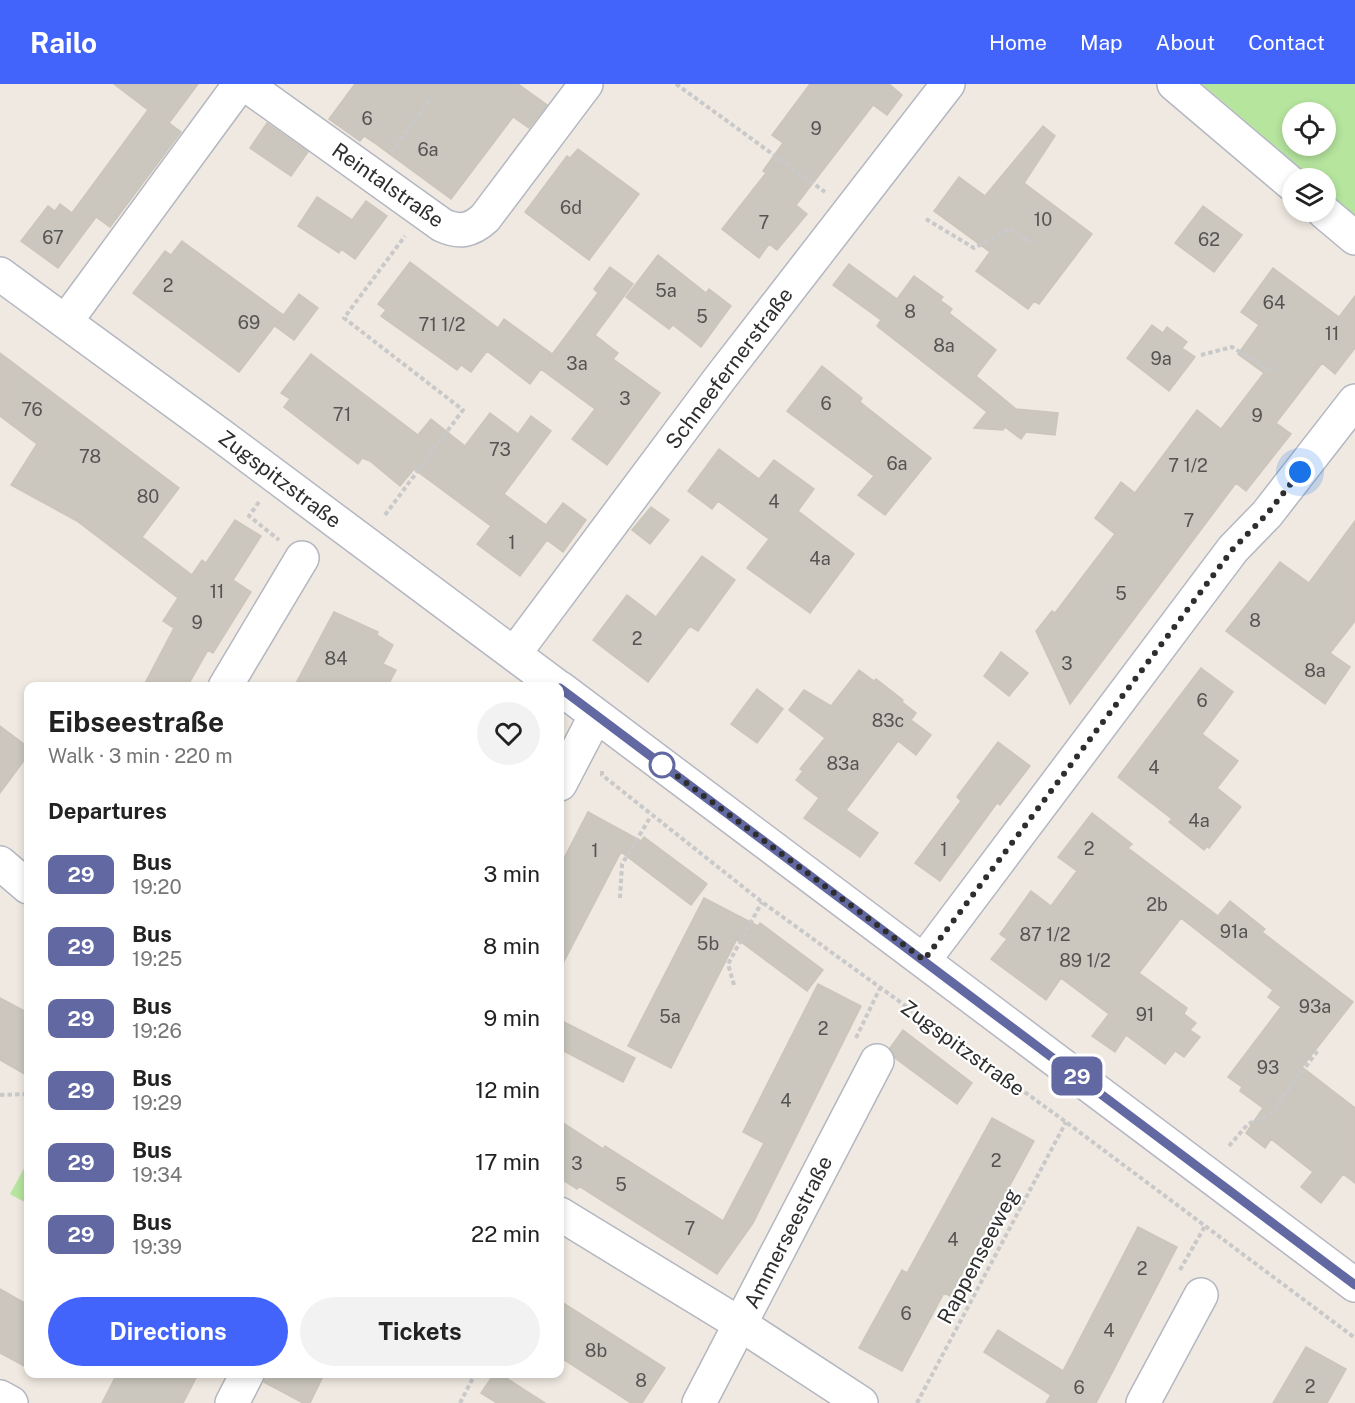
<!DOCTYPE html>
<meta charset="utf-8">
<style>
body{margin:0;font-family:"Public Sans",sans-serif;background:#f2f2f2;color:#222;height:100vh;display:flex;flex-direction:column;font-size:22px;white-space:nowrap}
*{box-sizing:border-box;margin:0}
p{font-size:20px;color:#767676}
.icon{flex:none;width:33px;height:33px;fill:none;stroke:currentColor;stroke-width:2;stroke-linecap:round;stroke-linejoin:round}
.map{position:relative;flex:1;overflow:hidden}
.details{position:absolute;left:24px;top:598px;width:540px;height:696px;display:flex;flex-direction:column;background:#fff;border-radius:12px;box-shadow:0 3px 9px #0003}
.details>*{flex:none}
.badge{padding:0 12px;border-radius:9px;font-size:21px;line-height:39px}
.tools{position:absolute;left:1282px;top:18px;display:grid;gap:12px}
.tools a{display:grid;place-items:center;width:54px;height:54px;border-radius:50%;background:#fff;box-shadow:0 3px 9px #0003;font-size:30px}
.you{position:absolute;width:30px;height:30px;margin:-15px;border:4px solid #fff;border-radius:50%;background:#1a73e8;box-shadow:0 0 0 9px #1a73e833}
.map>.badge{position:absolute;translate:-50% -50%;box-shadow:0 0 0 3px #fff}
h2{padding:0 24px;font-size:22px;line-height:54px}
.round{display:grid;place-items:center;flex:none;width:63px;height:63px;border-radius:32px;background:#f2f2f2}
.head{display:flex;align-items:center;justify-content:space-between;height:102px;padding:0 24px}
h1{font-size:28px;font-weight:700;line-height:45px}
.primary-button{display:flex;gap:12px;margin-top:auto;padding:12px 24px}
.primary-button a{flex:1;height:69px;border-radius:36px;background:#4264fb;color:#fff;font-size:24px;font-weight:700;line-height:69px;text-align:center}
.primary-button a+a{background:#f2f2f2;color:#222}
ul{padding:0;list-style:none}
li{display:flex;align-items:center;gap:18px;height:72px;padding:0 24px}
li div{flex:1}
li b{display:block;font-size:22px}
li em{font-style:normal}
li .badge{min-width:66px;font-weight:700;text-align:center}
header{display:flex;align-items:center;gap:36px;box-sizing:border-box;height:84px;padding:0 30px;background:#4264fb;color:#fff}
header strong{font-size:28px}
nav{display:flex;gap:33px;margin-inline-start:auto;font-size:21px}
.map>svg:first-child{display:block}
.green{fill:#b6e59e;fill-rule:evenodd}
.building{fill:#cbc7bf;stroke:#cbc5ba;stroke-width:1.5}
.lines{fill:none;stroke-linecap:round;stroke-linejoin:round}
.minor-casing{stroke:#b4b7c1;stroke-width:36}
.path{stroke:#c9c9c9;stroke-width:4;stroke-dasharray:4.5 3;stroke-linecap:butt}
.minor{stroke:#fff;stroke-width:33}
.line-casing{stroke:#fff;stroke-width:14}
.line{stroke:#6268a2;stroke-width:9}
.walk{stroke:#2e2e2e;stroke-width:6;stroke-dasharray:0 10.8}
.stop-dot{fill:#fff;stroke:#6268a2;stroke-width:3}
.labels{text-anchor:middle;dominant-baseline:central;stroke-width:4.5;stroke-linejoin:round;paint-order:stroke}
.number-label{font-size:18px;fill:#555452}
.street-label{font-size:21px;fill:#2e2e2e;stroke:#fff}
</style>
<header>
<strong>Railo</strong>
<nav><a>Home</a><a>Map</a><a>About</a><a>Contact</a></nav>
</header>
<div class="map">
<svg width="1355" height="1319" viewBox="0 0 1355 1319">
<rect width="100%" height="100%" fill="#efe9e1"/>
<path class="green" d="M1202,0H1355V132L1326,107V94H1312ZM1293,28H1326V62H1293Z
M28,1077V1120L10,1110Z"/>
<path class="building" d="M114,0H198L169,39L181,48L110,143L96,133L58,184L21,157L48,122L55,127L60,120L72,129L148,26Z
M355,0H518L547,21L529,44L513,33L451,115L376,60L364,52L360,57L329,35Z
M810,0H889L902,11L887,31L873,21L796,121L807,130L777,166L769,160L759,174L722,145L766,89L763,87L783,59L772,51Z
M267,39L308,68L291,92L250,64Z
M1043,42L1055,52L1024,99L1092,150L1039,220L1034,217L1028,225L976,187L990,168L934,127L959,93L985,112Z
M578,65L639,110L589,176L525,128L567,72L570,74Z
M317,113L352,136L366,117L387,132L355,175L341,165L339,169L298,142Z
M1203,122L1242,151L1214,188L1175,159Z
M182,157L283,231L239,288L133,209L165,167L171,171Z
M658,171L706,209L709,205L731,222L701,263L673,241L669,245L626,213Z
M410,178L498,244L504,235L552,270L530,300L487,267L471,288L461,281L457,286L381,232L386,226L378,220Z
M849,180L897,215L914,192L943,213L940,216L952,225L949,229L996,266L976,292L1016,325L1058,329L1055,351L1026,348L1021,355L1005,343L1003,346L974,344L987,328L877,242L881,236L833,201Z
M610,183L633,200L595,251L618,269L613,275L660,309L607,381L572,355L595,325L541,285L598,209L594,205Z
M1273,184L1339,233L1355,212V264L1335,290L1322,279L1276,339L1291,350L1246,407L1236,399L1070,620L1036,547L1052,527L1055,529L1115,450L1095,434L1121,398L1135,409L1197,326L1221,345L1264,289L1238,270L1259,241L1241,228Z
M299,210L318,224L294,256L275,242Z
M1152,241L1163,249L1167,243L1187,258L1182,264L1195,273L1169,307L1127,274Z
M0,269L179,404L142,453L192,491L202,476L206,479L235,436L261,452L233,496L251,508L213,569L208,566L187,603H143L174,544L163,537L178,514L77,437L11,401L37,360L0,332Z
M311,270L418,351L431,335L465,362L490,329L518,350L531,332L551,347L504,410L546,441L563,419L586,436L563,468L547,456L520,492L477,460L491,442L414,385L400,402L370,377L362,374L358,380L284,323L290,315L281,309Z
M822,282L862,314L860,318L931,374L885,431L858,411L874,392L787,327Z
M719,365L759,395L774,376L814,405L798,427L854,470L810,529L747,484L769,455L718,417L712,425L688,407Z
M651,423L669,436L650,460L632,446Z
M1355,437V537L1330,569L1350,583L1325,620L1226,547L1280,478L1309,499Z
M702,472L735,496L698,547L690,542L648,598L593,556L627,511L656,533Z
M334,528L378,548L377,551L393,561L383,580L396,586L387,603H294Z
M1001,568L1028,589L1009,612L984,592Z
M1201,584L1233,608L1202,650L1238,677L1217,704L1241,723L1209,764L1207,762L1204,766L1169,738L1172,735L1118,693Z
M859,586L874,597L876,595L903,616L902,618L916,629L911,636L931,651L916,671L898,657L846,726L878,749L860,773L804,734L819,714L796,696L803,687L800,685L825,654L789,626L804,606L831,622Z
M757,605L783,625L757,659L731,640Z
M0,642L28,663V671L0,709Z
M998,658L1030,682L1000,721L997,719L940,797L915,779L961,717L957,713Z
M588,728L641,757L644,753L707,800L691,821L621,768L560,885V782Z
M1092,729L1132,760L1128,764L1218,832L1230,817L1265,845L1262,848L1353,918L1302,983L1355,1024V1099L1343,1090L1321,1119L1301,1103L1313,1088L1271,1055L1265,1064L1246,1049L1263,1024L1240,1007L1242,1003L1228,993L1281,923L1268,913L1273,906L1181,834L1139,889L1187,924L1184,930L1196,939L1190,946L1200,953L1184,973L1175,967L1165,980L1126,951L1115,968L1092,952L1109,930L1061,894L1046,916L991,875L1007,855L1000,850L1031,807L1051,822L1077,787L1058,773Z
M704,814L758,842L760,839L823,886L807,907L737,855L671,984L628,962Z
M818,900L861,922L753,1139L717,1190L579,1102L577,1105L560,1094V1037L603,1065L605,1062L723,1137L764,1059L743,1048Z
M0,914L28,929V992L0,976Z
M560,936L635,974L623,998L560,965Z
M903,946L972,999L957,1020L895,974L890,964Z
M992,1034L1034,1057L950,1212L944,1209L902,1287L859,1264L902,1186L907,1189Z
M1138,1143L1177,1163L1113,1287L1096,1319H1046L1051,1311L984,1268L998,1246L1063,1287Z
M0,1205L28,1221V1284L0,1269Z
M560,1217L665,1284L642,1319H631L560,1273Z
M1306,1263L1346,1285L1327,1319H1273Z
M117,1290H198L183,1319H102Z
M266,1290H324L310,1319H303L264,1298Z
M494,1290H500L545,1319H497L481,1309Z"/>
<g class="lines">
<defs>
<path id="minor" d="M245,0L442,141C459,149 471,147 485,134L586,0
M1174,0L1293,101
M1324,128L1355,154
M0,190L223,353L558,603
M66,237L240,0
M514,570L721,293L948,0
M225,603L302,474
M560,604L1355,1201
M560,700L596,631
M0,779L28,803
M924,876L1233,465L1267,430L1355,317
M560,1130L740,1240L861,1319
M0,1313L11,1319
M232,1319L247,1290
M699,1319L877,977
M1143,1319L1201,1211"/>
</defs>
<use href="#minor" class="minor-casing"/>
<path class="path" d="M676,0L825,108
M391,68L432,13
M926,135L974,164L1010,145L1032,159
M1201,271L1232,263L1267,285L1277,286
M259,418L249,432L279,456
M385,431L463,326L344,234L405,152
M602,687V691L762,818L1066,1038L1355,1254
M620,814L622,780L651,732
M734,901L728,880L762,818
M856,954L880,904
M0,1011L28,1010
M1229,1062L1248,1040L1270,1030L1319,965
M1180,1186L1205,1142
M460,1319L475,1290
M917,1319L1066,1038"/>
<use href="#minor" class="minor"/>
</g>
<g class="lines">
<defs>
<path id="line" d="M560,604L1355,1201"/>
</defs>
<use href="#line" class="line-casing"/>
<use href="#line" class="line"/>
<path class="walk" d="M662,681L657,677L924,876L1233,465L1267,430L1300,388"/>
</g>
<circle class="stop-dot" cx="662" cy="681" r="12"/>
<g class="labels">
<g class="number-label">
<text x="367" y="34">6</text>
<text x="816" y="44">9</text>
<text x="428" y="65">6a</text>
<text x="571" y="123">6d</text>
<text x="1043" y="135">10</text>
<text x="764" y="138">7</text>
<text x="53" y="153">67</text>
<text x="1209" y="155">62</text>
<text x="168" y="201">2</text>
<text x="666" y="206">5a</text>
<text x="1274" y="218">64</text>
<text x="910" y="227">8</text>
<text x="702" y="232">5</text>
<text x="249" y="238">69</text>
<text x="442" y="240">71 1/2</text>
<text x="1332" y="249">11</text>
<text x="944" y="261">8a</text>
<text x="1161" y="274">9a</text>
<text x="577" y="279">3a</text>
<text x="625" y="314">3</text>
<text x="826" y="319">6</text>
<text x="32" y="325">76</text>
<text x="342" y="330">71</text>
<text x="1257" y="331">9</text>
<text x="500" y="365">73</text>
<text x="90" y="372">78</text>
<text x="897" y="379">6a</text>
<text x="1188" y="381">7 1/2</text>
<text x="148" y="412">80</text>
<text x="774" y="417">4</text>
<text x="1189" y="436">7</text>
<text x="512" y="458">1</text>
<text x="820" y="474">4a</text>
<text x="217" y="507">11</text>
<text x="1121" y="509">5</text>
<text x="1255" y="536">8</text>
<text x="197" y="538">9</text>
<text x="637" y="554">2</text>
<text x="336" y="574">84</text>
<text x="1067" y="579">3</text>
<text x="1315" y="586">8a</text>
<text x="1202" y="616">6</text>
<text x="888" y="636">83c</text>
<text x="843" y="679">83a</text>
<text x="1154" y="683">4</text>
<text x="1199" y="736">4a</text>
<text x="1089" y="764">2</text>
<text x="944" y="765">1</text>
<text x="595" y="766">1</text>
<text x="1157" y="820">2b</text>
<text x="1234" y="847">91a</text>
<text x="1045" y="850">87 1/2</text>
<text x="708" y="859">5b</text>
<text x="1085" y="876">89 1/2</text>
<text x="1315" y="922">93a</text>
<text x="1145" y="930">91</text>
<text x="670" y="932">5a</text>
<text x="823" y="944">2</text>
<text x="1268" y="983">93</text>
<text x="786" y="1016">4</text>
<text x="996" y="1076">2</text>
<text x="577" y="1079">3</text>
<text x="621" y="1100">5</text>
<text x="690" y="1144">7</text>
<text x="953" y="1155">4</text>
<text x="1142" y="1184">2</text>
<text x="906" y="1229">6</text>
<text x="1109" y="1246">4</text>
<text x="596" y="1266">8b</text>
<text x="641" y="1296">8</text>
<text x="1310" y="1302">2</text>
<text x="1079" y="1303">6</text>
</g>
<g class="street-label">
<text transform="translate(388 101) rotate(35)">Reintalstraße</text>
<text transform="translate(729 284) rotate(-53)">Schneefernerstraße</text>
<text transform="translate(280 395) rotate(37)">Zugspitzstraße</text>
<text transform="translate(963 964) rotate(36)">Zugspitzstraße</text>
<text transform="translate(788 1148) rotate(-63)">Ammerseestraße</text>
<text transform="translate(978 1172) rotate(-62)">Rappenseeweg</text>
</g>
</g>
</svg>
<div class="tools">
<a><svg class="icon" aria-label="locate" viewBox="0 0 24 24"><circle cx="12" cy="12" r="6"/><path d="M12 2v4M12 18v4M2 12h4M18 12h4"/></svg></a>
<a><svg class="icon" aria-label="layers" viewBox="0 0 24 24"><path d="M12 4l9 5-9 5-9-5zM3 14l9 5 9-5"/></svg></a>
</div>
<div class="you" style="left:1300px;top:388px"></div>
<b class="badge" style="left:1077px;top:992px;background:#6268a2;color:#fff">29</b>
<section class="details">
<div class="head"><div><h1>Eibseestraße</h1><p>Walk · 3 min · 220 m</p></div><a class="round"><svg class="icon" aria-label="heart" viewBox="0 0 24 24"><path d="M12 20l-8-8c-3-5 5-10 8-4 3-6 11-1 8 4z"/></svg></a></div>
<h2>Departures</h2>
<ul>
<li><span class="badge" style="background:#6268a2;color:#fff">29</span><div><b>Bus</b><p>19:20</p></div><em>3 min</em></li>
<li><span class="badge" style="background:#6268a2;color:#fff">29</span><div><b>Bus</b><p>19:25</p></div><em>8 min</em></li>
<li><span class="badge" style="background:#6268a2;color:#fff">29</span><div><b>Bus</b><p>19:26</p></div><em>9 min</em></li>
<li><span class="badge" style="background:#6268a2;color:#fff">29</span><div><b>Bus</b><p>19:29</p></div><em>12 min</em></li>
<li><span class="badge" style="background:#6268a2;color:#fff">29</span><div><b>Bus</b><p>19:34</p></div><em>17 min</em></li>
<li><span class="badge" style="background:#6268a2;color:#fff">29</span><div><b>Bus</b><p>19:39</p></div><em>22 min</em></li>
</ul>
<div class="primary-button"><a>Directions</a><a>Tickets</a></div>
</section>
</div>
